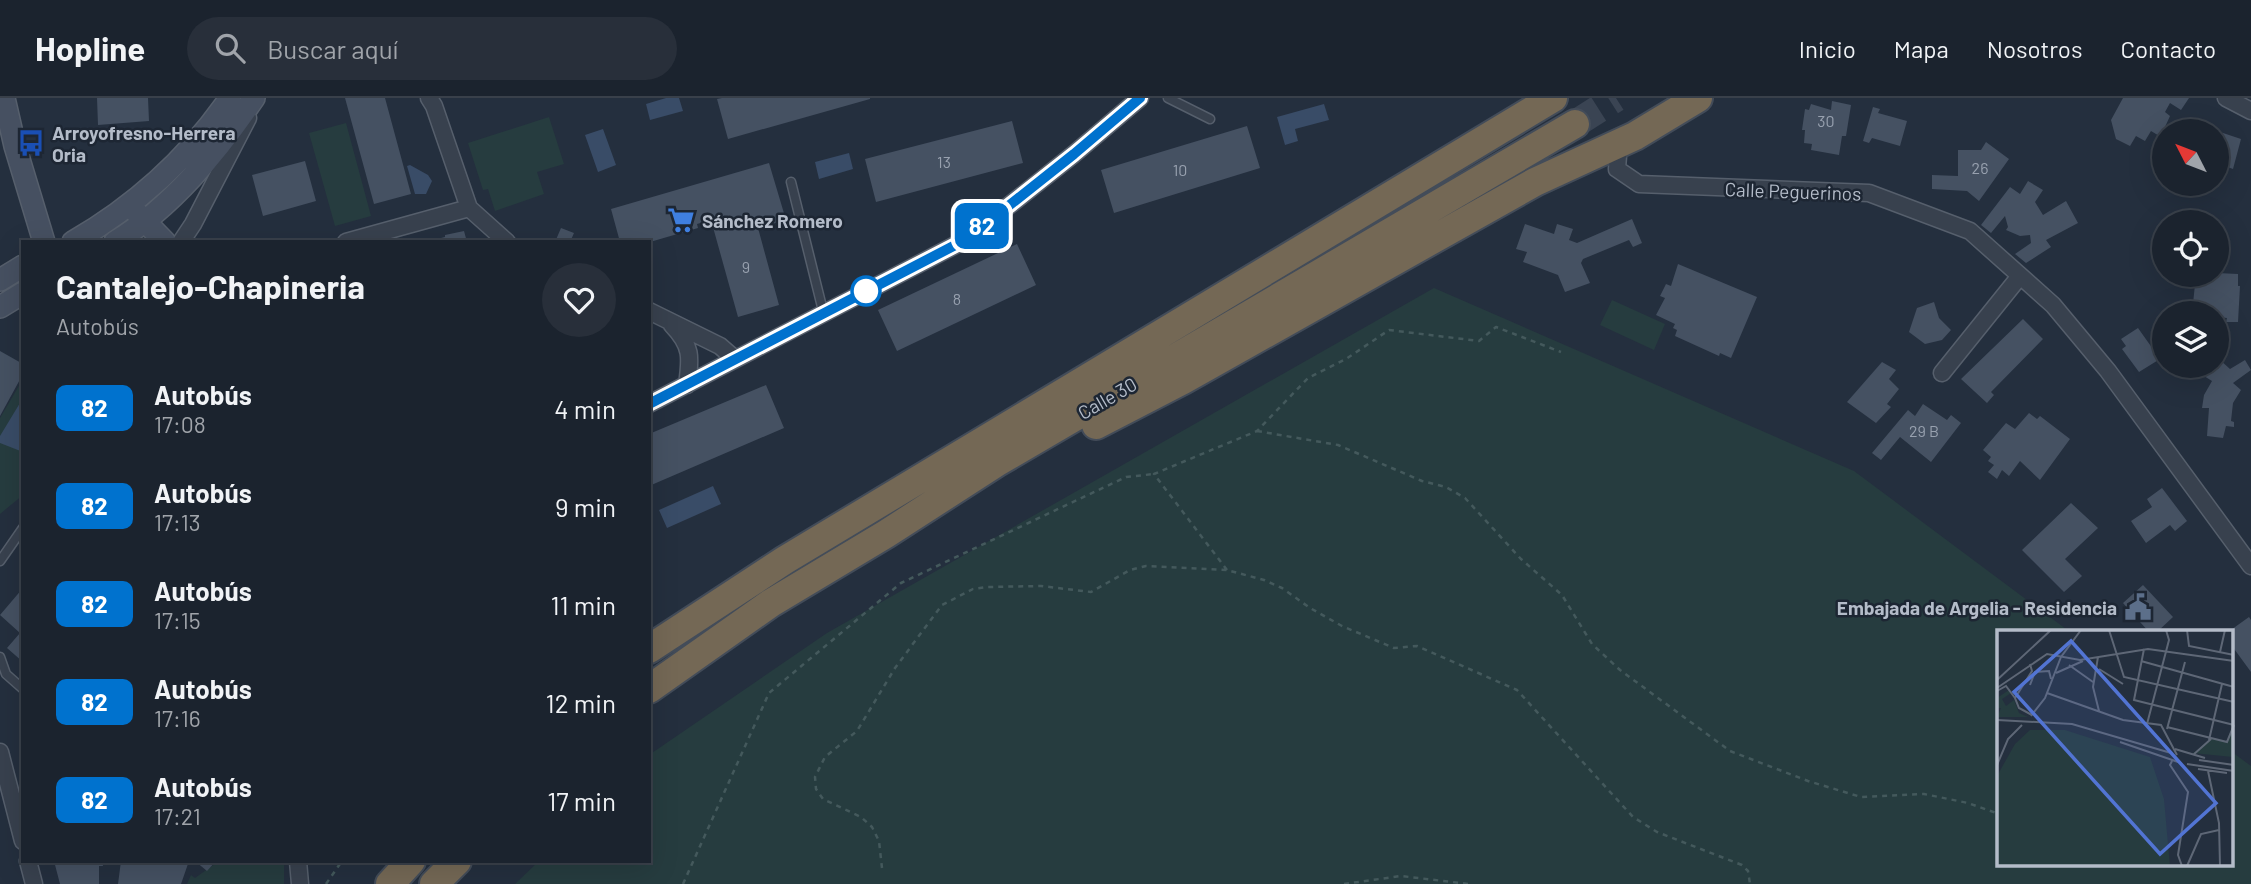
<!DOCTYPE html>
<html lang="es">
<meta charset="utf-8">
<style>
body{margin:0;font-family:Barlow,sans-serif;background:#282f3a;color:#f1f3f6;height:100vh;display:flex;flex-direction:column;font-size:26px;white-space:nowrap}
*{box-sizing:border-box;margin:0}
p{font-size:23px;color:#a0a4aa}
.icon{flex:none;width:38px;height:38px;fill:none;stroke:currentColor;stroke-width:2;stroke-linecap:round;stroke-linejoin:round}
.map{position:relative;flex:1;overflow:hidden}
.sheet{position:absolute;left:21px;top:142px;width:630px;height:623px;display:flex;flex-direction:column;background:#1b232e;border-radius:0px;box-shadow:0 7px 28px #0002,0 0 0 2px #39404a}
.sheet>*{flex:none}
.badge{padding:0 14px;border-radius:10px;font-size:24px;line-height:46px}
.needle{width:46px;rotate:312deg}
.tools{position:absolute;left:2152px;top:21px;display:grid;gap:14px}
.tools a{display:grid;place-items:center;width:77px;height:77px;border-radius:50%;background:#1b232e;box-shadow:0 7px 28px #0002,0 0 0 2px #39404a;font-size:35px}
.map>.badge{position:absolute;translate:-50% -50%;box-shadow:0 0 0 4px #fff}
.round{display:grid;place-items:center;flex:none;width:74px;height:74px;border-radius:37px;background:#282f3a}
.headline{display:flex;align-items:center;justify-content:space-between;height:119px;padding:0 35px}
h1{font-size:33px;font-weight:700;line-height:52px}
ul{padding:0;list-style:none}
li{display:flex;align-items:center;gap:21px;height:98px;padding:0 35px}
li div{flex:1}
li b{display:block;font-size:26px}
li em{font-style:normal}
li .badge{min-width:77px;font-weight:700;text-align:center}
header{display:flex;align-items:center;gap:42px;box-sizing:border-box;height:98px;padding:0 35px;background:#1b232e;border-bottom:2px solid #39404a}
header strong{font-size:33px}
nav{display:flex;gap:38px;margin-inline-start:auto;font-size:24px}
.search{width:490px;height:63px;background:#282f3a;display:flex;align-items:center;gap:18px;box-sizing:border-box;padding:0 24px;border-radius:38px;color:#a0a4aa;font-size:26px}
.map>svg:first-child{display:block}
.green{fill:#263c3f}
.water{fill:#394c67}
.building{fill:#455162}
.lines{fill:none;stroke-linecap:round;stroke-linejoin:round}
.highway-tunnel{stroke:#3a4453;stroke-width:28;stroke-dasharray:28 14;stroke-linecap:butt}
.lane-casing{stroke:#565f6c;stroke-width:11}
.street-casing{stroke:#565f6c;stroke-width:19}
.secondary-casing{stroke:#565f6c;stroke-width:24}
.highway-casing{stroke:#434c59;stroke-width:32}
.path{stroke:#44595c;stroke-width:2.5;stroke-dasharray:5 5;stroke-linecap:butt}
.lane{stroke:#38414e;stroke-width:8}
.street{stroke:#38414e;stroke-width:16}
.secondary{stroke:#465061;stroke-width:21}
.highway{stroke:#746855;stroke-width:28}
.line-casing{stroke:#fff;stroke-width:16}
.line{stroke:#0072ce;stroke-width:10}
.stop-dot{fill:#fff;stroke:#0072ce;stroke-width:3.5}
.labels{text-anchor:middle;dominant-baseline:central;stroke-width:5;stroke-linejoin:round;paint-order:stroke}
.number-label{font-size:16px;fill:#98a1af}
.poi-label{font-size:19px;font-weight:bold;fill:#b4bcc9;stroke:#1d2633;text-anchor:start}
.street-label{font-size:19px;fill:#b4bcc9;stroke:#1d2633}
.inset-road{fill:none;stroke:#5e6776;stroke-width:2}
.view{fill:#5274d3;fill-opacity:0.15;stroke:#5274d3;stroke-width:3.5}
.inset-edge{fill:none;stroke:#b4bcc9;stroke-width:3.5}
</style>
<header>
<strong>Hopline</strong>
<div class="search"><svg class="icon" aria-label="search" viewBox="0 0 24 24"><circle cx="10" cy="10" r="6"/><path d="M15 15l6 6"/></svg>Buscar aquí</div>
<nav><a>Inicio</a><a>Mapa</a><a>Nosotros</a><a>Contacto</a></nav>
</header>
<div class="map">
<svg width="2251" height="786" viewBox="0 0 2251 786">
<rect width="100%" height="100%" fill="#242f3e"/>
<path class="green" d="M549,19L564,66L537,74L544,96L495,113L488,91L483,92L468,45Z
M346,25L371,118L335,128L309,35Z
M1434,190L1854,373L2070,534H1999V767H2232V654L2251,668V786H515L539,763H649V657L827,535Z
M1612,202L1665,226L1654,252L1600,227Z
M23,281V397L0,416V320Z
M219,763H284V786H187L191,777L195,780Z"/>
<path class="water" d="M666,0H679L683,13L650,22L646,6Z
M1324,6L1329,22L1295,31L1298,43L1285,47L1277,19Z
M603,31L616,67L598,74L585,37Z
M849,55L853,71L819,81L815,64Z
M410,67L428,77L432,83L426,96H415L407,68Z
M23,300V354L0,345V338Z
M713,388L721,406L667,430L659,412Z"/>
<path class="building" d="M97,0H148L149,23L98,27Z
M345,0H385L411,96L374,106Z
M722,0H870V1L728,41L717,1Z
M2123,0H2189L2181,12L2170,5L2165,14L2170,18L2165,29L2173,33H2165V46L2158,43L2161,39L2151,33L2145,43L2136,38L2130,48L2116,41L2111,22Z
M1832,3L1851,7L1846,38H1842L1839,57L1811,52L1812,46L1804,45L1805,32H1802L1805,11L1809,12L1811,6L1831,12Z
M1873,9L1880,11L1878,15L1907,23L1900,48L1872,40L1869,45L1863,43Z
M1012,23L1023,65L876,104L865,61Z
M2195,26L2216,33H2192Z
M1247,28L1260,70L1114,115L1101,72Z
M2217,33L2241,41L2233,71L2217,65Z
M1986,44L2009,61L1979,103L1967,93L1932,91V77L1958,78V52H1981Z
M305,63L316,103L263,118L252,77Z
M769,65L786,122L758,130L779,207L738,219L711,122L697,126L698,130L650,144H620L611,111Z
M2028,83L2043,92L2035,104L2043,117L2066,103L2078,125L2046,142L2051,149L2026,165L2015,156L2031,145L2030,137L2020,138L2006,132L2008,129L2005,118L1991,135L1981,127L2010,89L2020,96Z
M1632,121L1642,145L1633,149L1629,142L1583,161L1581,165L1590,185L1565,194L1558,177L1523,164L1527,154L1516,151L1525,126L1554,136L1557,126L1573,131L1569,142L1577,145Z
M561,130L574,135L570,144H555Z
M464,133L467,144H438L437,141L445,139V137Z
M1017,146L1036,187L897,253L878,212Z
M1678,166L1757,199L1731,260L1720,255L1719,258L1675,238L1677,232L1673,230L1675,226L1656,217L1665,200L1660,198L1666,186L1671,188Z
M2217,175L2238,176V188H2240L2238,224H2226L2227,220L2217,219V215H2192L2196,177Z
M1934,204L1939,220L1951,232L1942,242L1925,246L1909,234L1917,210Z
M2023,221L2043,241L1991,294L1994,297L1987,305L1961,281Z
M2138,230L2160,261L2139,274L2122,251L2126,248L2121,241Z
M0,253L23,266V276L0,318Z
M2219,261L2230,271L2245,262L2251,272L2233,285L2241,292L2233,305L2231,323L2234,324V329L2226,328L2223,340L2207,338L2209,310H2202L2204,297L2212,283L2204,278L2213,268H2217Z
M1882,264L1896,272L1889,281L1899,291L1887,306L1891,309L1876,325L1847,304Z
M766,287L784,330L649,388V336Z
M1923,306L1947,322L1951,317L1961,325L1931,364L1900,339L1881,362L1872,355L1908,312L1915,318Z
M2029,315L2037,321L2040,318L2070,341L2040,382L2020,363L2009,378L2002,372L1997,381L1988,374L1994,367L1988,363L1991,359L1983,352L2006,325L2015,331Z
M2162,390L2187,423L2175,433L2170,427L2146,445L2131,423L2152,409L2147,401Z
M2071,405L2098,430L2065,461L2082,478L2064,494L2022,452Z
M2143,487L2173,519L2157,534H2149L2123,505Z
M23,490V564L7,550L20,535L0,517Z
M2249,519L2251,522V574L2232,548V534H2228Z
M54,763H102L103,768H99V786H60Z
M121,763H189L181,786H118Z
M195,763H216L207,773Z"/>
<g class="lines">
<path class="highway-tunnel" d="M1575,26L1616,0"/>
<defs>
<path id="lane" d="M1168,0L1210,21
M791,84L824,217
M0,463L23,430
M0,559L6,576L23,591"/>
<path id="street" d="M429,0L434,8L469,110L507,144
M2226,0L2251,13
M1619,44L1617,71L1639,86L1869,95L1970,133L2053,207L2108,273L2251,468
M181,144L193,126L248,20
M346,144L469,110
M649,213L720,248L735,261
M672,227C692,248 691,259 687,287
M1942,275L2020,178
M649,306L967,141L1074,56L1140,0
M0,654L23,743
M28,763L34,786
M298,763L300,786"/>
<path id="secondary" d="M4,0L15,48L44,144
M134,112L165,144
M73,144C137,107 188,61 230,0
M115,144C172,109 217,54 254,0
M0,182L23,168
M0,209L23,195"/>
<path id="highway" d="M1096,327L1183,282L1535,84L1635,38L1698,0
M649,551L785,462L1553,0
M649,591L771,505L886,436L996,365L1575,26
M390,786L411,763
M434,786L457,763"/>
</defs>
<use href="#lane" class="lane-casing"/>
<use href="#street" class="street-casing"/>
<use href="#secondary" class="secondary-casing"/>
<use href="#highway" class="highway-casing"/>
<path class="path" d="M1257,333L1338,347L1422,383L1446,389L1465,400L1521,461L1562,497L1592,546L1620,572L1730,653L1808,683L1861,699L1924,696L1968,705L1999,716
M1227,472L1154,376L1257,333L1308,280L1346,261L1389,232L1479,243L1496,229L1561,254
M882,770L879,743L872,729L861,719L823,701L816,691L815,679L825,659L857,633L895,570L942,507L973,491L987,489L1041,488L1091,494L1130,472L1146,468L1227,472L1264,482L1282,490L1310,510L1342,528L1375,542L1394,550L1417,548L1517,592L1633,719L1657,734L1742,767L1748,773L1750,786
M326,786L342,763
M683,786L769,595L901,485L1126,379L1154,376
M1344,786L1401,778L1469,786"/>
<use href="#lane" class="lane"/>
<use href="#street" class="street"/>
<use href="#secondary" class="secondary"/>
<use href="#highway" class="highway"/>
</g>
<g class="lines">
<defs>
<path id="line" d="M649,306L967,141L1074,56L1140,0"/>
</defs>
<use href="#line" class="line-casing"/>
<use href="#line" class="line"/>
</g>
<defs>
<symbol id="bus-bare" viewBox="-9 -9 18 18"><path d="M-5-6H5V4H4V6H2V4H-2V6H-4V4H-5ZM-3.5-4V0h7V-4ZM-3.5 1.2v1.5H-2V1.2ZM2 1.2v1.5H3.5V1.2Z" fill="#1a4fb4" stroke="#1d2633" stroke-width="2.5" paint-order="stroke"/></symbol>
<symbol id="supermarket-bare" viewBox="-9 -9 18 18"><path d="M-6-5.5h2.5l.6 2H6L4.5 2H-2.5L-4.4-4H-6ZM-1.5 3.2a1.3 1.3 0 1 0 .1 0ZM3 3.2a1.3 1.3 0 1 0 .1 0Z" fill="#3f7fe0" stroke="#1d2633" stroke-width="2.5" paint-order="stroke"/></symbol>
<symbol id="civic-bare" viewBox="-9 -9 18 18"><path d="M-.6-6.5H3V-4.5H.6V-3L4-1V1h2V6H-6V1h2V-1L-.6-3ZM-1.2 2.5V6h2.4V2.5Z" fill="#5c6f8a" stroke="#1d2633" stroke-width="2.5" paint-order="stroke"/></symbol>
</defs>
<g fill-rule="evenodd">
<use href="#bus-bare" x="12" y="26" width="38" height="38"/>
<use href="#supermarket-bare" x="662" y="103" width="38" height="38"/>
<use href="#civic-bare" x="2119" y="490" width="38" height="38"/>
</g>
<circle class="stop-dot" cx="866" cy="193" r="14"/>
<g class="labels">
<g class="number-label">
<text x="1826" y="22">30</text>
<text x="944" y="63">13</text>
<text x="1980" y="69">26</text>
<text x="1180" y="71">10</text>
<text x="746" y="168">9</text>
<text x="957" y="200">8</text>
<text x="1924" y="332">29 B</text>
</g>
<g class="poi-label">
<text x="52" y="34">Arroyofresno-Herrera<tspan x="52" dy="22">Oria</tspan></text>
<text x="702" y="122">Sánchez Romero</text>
<text x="2117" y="509" text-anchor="end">Embajada de Argelia - Residencia</text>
</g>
<g class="street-label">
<text transform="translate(1793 93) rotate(2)">Calle Peguerinos</text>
<text transform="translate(1107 300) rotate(-30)">Calle 30</text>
</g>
</g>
<g transform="translate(1997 532)">
<rect width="236" height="236" fill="#242f3e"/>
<path d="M12,60L14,63L5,69L9,76L17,70L22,83L31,87H0L4,78H0V68ZM236,95V127L196,123L215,109L229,112ZM33,100H68L153,127L167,169L173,236H0V146L18,114Z" fill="#263c3f"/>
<path class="inset-road" d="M112,0L127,47L237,72M190,0L192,16L237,25M147,19L137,70L237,95M223,22L228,0M101,27L96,57L102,81M144,31L237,57M33,34L35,41L18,68L22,78L35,85M72,35L96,52M102,39L126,54M59,43L86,31M0,50L54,0M33,55L38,42L52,41L54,49M0,58L50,24L83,30L151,19L237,31M0,61L9,56L18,68M50,63L126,90L164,95L180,125M34,86L48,68L64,27L84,0M0,90L75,94L174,123M150,94L172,10L169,0M170,97L230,112L237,95M170,99L188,32M212,110L225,54M123,112L184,133M178,119L208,128M196,125L214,109M202,130L237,135M175,131L173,135L191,162L181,225L185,236M190,134L237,141M0,135L11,109L25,95M201,139L230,143M211,141L222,193L223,236M190,236L204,204L222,200"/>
<path class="view" d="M74,11L219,173L163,224L17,62Z"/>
<rect width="236" height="236" class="inset-edge"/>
</g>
</svg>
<div class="tools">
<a><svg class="needle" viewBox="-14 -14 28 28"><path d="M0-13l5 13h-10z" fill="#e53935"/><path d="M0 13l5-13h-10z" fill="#a0a4aa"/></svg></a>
<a><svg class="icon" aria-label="locate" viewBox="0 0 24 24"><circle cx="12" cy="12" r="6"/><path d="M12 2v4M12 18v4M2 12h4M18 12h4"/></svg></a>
<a><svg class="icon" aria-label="layers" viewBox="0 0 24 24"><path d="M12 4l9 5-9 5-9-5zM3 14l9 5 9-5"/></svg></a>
</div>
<b class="badge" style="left:982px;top:128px;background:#0072ce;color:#fff">82</b>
<section class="sheet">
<div class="headline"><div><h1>Cantalejo-Chapineria</h1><p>Autobús</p></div><a class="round"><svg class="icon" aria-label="heart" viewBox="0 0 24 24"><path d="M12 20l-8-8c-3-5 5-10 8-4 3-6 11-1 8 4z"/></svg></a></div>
<ul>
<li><span class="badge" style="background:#0072ce;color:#fff">82</span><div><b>Autobús</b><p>17:08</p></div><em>4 min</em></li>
<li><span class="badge" style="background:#0072ce;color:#fff">82</span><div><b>Autobús</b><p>17:13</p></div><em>9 min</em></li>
<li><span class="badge" style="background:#0072ce;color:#fff">82</span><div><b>Autobús</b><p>17:15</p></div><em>11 min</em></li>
<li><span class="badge" style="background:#0072ce;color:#fff">82</span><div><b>Autobús</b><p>17:16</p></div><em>12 min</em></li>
<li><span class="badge" style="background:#0072ce;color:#fff">82</span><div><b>Autobús</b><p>17:21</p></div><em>17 min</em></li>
</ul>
</section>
</div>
